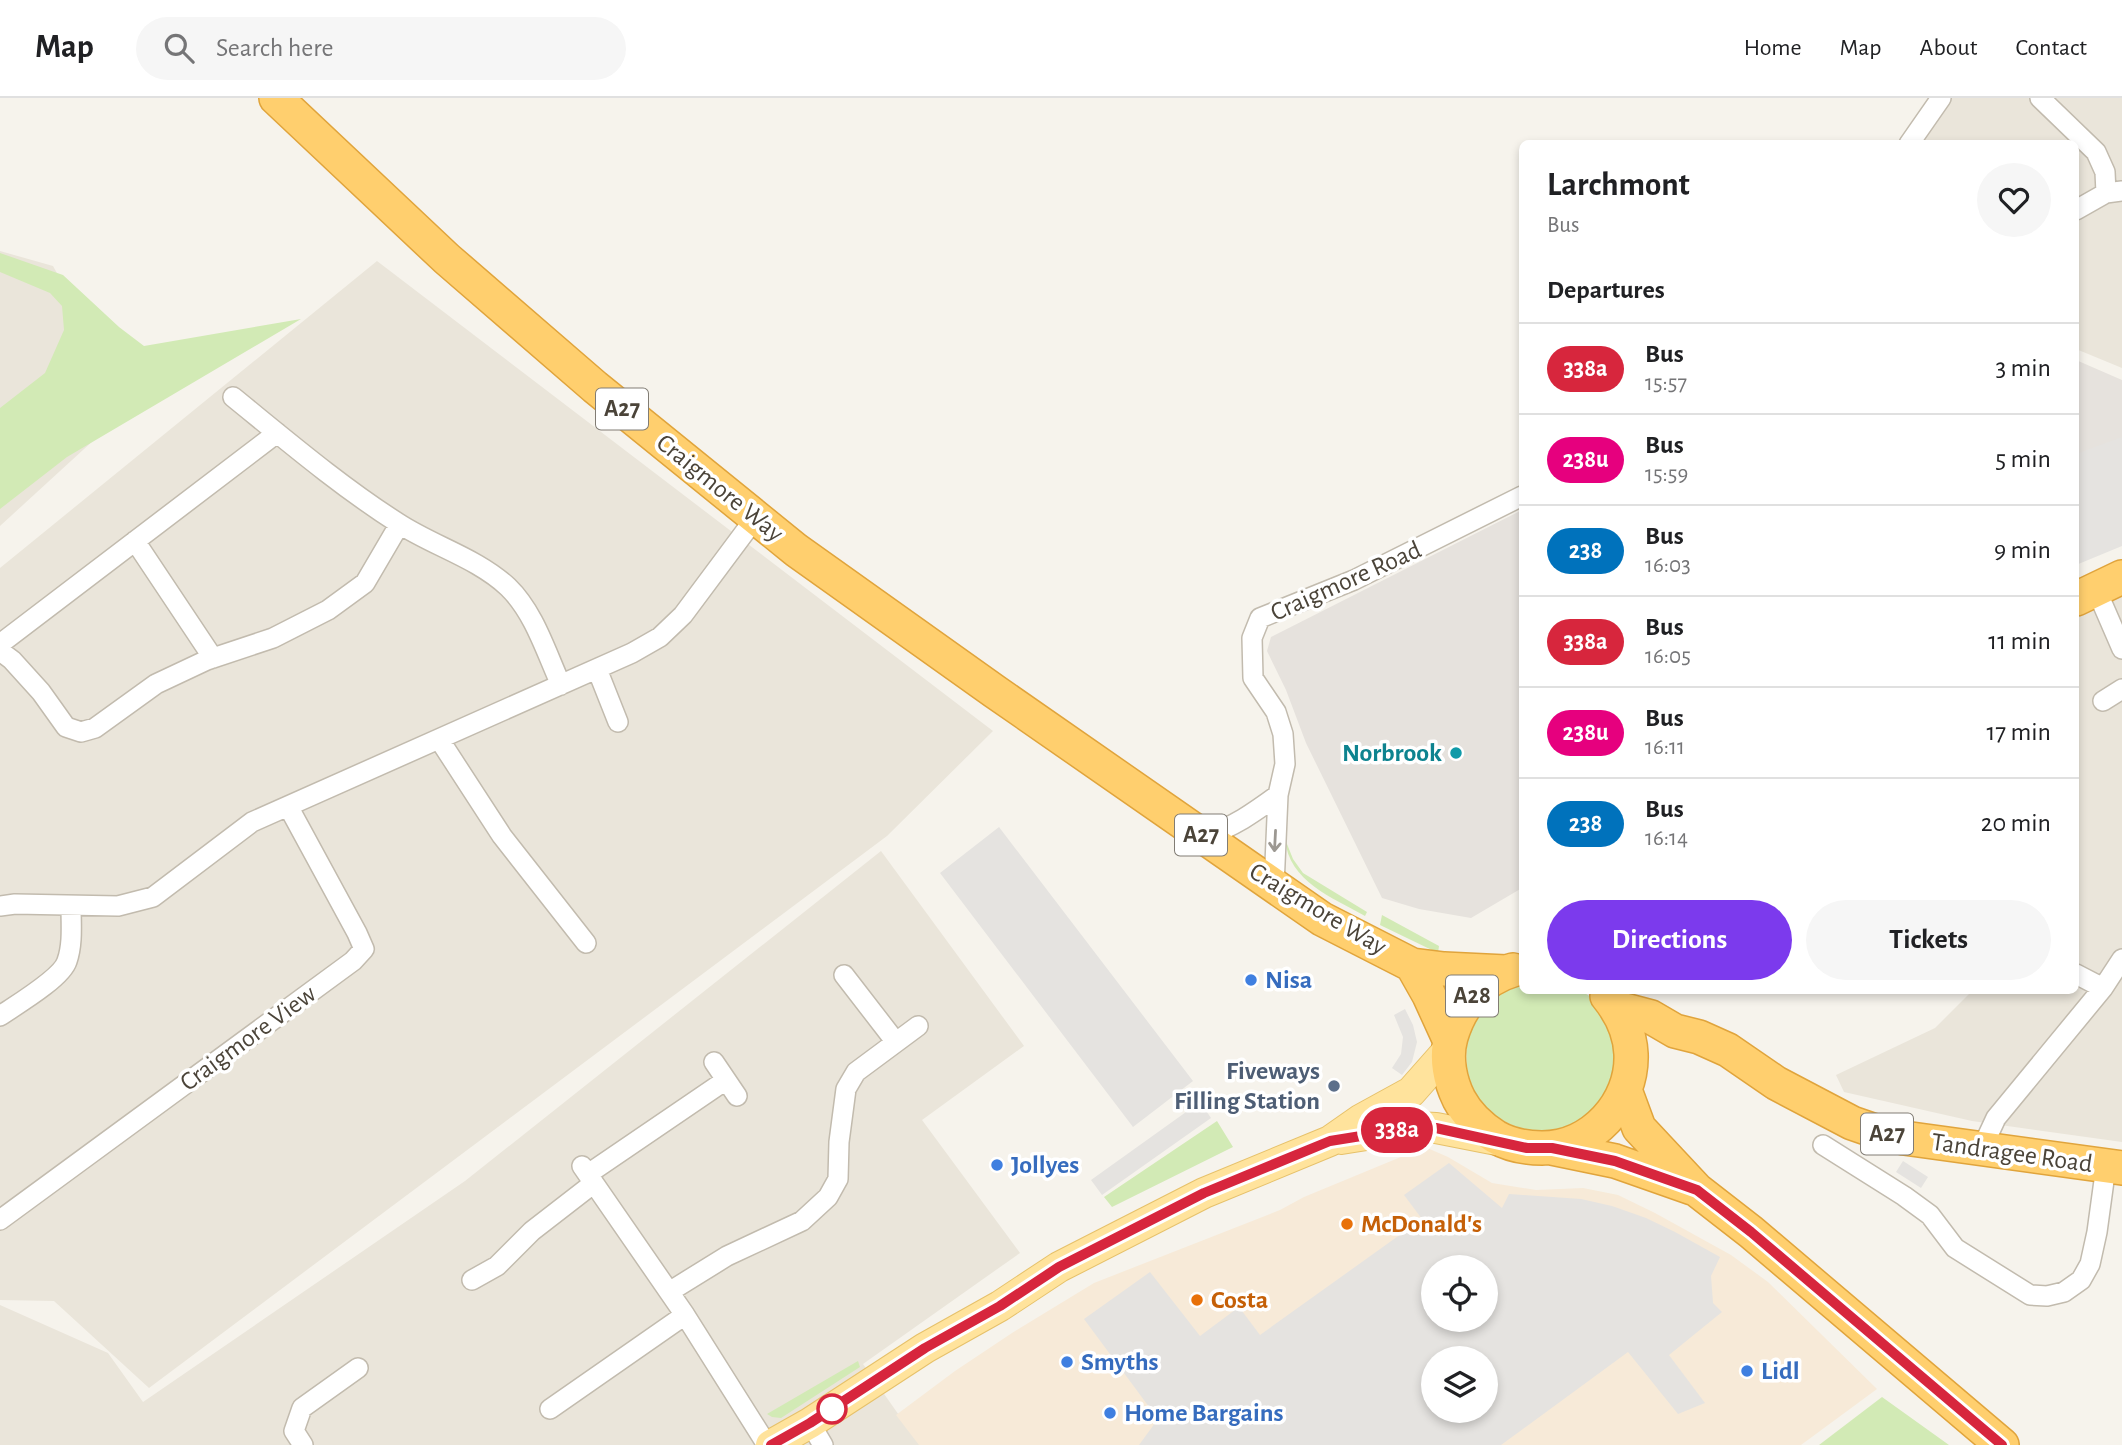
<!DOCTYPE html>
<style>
body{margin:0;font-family:"Alegreya Sans",sans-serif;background:#f6f6f6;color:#202124;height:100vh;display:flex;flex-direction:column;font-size:26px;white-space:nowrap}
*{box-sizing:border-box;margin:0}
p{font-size:23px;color:#757577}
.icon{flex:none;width:38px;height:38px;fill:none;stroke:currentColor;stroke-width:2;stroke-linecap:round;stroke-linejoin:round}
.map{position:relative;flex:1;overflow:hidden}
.sheet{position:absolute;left:1519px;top:42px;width:560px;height:854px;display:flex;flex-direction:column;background:#fff;border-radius:10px;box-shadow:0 4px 10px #0003}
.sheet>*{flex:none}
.badge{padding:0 14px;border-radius:23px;font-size:24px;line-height:46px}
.buttons{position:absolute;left:1421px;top:1157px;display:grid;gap:14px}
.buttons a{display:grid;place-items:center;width:77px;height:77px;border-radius:50%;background:#fff;box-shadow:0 4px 10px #0003;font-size:35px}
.map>.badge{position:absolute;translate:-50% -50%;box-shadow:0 0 0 4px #fff}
h2{padding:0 28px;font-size:26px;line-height:63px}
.round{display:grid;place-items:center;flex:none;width:74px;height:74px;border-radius:37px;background:#f6f6f6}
.head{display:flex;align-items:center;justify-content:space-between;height:119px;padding:0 28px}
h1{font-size:33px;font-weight:600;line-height:52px}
.button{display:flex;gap:14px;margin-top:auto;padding:14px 28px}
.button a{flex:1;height:80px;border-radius:42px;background:#7c3aed;color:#fff;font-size:28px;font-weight:600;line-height:80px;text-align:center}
.button a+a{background:#f6f6f6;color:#202124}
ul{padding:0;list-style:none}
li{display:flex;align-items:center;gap:21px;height:91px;padding:0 28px;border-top:2px solid #e0e0e0}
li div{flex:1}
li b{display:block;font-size:26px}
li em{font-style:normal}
li .badge{min-width:77px;font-weight:700;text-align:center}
header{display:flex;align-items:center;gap:42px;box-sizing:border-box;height:98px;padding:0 35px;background:#fff;border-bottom:2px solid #e0e0e0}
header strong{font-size:33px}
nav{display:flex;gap:38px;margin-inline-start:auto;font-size:24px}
.search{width:490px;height:63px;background:#f6f6f6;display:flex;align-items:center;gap:18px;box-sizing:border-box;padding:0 24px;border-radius:38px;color:#757577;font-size:26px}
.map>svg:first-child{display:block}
.residential{fill:#eae5da}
.commercial{fill:#f7ead8;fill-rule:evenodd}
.industrial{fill:#e6e2dd}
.green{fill:#d2eab5}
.parking{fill:#e5e3e0;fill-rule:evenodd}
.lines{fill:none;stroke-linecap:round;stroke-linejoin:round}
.street-casing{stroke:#c2bbae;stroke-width:22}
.primary-casing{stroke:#e6c16a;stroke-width:32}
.highway-casing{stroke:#e0a43c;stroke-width:36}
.street{stroke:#fff;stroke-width:19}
.primary{stroke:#ffe39c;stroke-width:30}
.highway{stroke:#ffcf6e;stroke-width:33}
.oneway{stroke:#9c9892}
.line-casing{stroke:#fff;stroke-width:16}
.line{stroke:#d7263d;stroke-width:10}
.culture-dot{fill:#0f9aa8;stroke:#fff;stroke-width:2.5}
.shop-dot{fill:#3f7fe0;stroke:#fff;stroke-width:2.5}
.service-dot{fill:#5c6f8a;stroke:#fff;stroke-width:2.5}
.food-dot{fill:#e8710a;stroke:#fff;stroke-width:2.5}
.stop-dot{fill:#fff;stroke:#d7263d;stroke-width:3.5}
.labels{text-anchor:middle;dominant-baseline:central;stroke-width:7;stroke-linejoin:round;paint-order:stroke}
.shield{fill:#fff;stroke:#817c74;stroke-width:2}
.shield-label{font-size:24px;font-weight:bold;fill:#4b4439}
.street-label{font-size:26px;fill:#4b4439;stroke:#fff}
.culture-label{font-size:26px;font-weight:bold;fill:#0d838f;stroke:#fff;text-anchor:end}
.shop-label{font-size:26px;font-weight:bold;fill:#366cbe;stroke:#fff;text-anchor:start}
.service-label{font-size:26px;font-weight:bold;fill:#4e5e75;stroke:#fff;text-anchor:end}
.food-label{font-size:26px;font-weight:bold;fill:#c56008;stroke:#fff;text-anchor:start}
</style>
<header>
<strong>Map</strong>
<div class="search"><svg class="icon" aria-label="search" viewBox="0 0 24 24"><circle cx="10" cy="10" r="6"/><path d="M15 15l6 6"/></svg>Search here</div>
<nav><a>Home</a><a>Map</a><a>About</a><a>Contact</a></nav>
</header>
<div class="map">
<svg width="2122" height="1347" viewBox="0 0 2122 1347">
<rect width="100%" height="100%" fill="#f6f3ec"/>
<path class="residential" d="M1933,0H2122V270L2076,251V46H1897Z
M0,153L53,168L131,308L0,428Z
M377,163L993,633L887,738L149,1290L54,1203L0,1202V470Z
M2122,491V1044L1972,1023L1844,994L1836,977L1935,930L1972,893L2076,892V519Z
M881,753L1024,948L922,1022L1020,1155L863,1266L920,1347H0V1207L108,1255L143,1304L465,1083Z"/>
<path class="commercial" d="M1425,1049L1448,1059L1492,1085L1536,1092L1583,1090L1618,1097L1655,1115L1731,1157L1768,1184L1877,1291L1801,1347H919L896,1317L955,1273L1012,1235L1094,1185L1280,1112L1304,1099ZM1433,1169H1486V1222H1433ZM1433,1260H1486V1312H1433Z"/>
<path class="industrial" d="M2076,262L2122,282V343L2076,358Z
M1522,412V790L1471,820L1419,811L1382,800L1306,645L1286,592L1267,553L1271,539Z"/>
<path class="green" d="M0,155L63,177L119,229L144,248L301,221L67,359L0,411V310L45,275L64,232L62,208L50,195L0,174Z
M1285,741L1293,761L1303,775L1367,814L1365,818C1332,799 1289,784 1285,741Z
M1382,817L1439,848L1438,855L1380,827Z
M1522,884V892L1581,893C1597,901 1613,920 1616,938C1617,945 1615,953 1615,960C1614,969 1615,983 1611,991C1574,1068 1457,1033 1467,949C1471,911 1491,898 1522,884Z
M1217,1023L1233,1049L1112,1109L1104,1099Z
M858,1263L860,1269L781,1320L772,1319L767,1316Z
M1882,1299L1949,1347H1819Z"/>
<path class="parking" d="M2122,339V448L2076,467V356Z
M999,729L1193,983L1133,1029L940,775Z
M1405,911L1413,927L1417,944L1412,964L1402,977L1392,970L1401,956L1403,939L1394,917Z
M1200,1004L1211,1020L1102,1097L1091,1082Z
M1903,1063L1928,1079L1921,1090L1896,1074Z
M1449,1065L1502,1110L1509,1096L1581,1101L1612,1108L1646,1120L1675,1134L1720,1159L1711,1178L1713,1205L1722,1214L1669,1257L1705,1305L1678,1316L1628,1254L1501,1347H1139L1158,1321L1084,1221L1150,1174L1200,1238L1239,1209L1260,1237L1422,1121L1404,1097ZM1433,1169H1486V1222H1433ZM1433,1260H1486V1312H1433Z"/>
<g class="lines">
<defs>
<path id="street" d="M2040,0L2096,54L2105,74L2106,95
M1909,46L1941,0
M2076,112L2106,95L2122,93
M233,299C286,342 340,388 398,425C433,448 477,460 508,489C534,514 546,554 561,587
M135,443L213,560
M2096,491L2122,551
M0,546L277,335
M0,553L12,562L41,594L66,629L81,634L95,630L156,586L207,562L273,540L328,512L365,485L399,427
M597,571L618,624
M2103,603L2122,591
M439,641L502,738L586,845
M1204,739C1235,728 1252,716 1278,697
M1274,788L1278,697L1285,666L1283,636L1276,614L1253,580L1252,540L1260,520L1354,482L1522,398
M0,808L15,806L118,808L153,799L252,724L632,555L660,539L683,517L756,419
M2076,876L2103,890
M844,877L895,943
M0,918C16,907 62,880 67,863C73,846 71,826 71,809
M714,964L737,998
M1823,1047L1904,1098L1930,1117L1955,1150L2030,1197L2047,1198L2064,1194L2081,1182L2090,1166L2097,1134L2106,1068
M1982,1050L1996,1020L2103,890L2122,861
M582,1068L685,1217L767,1347
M588,1076L726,982
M0,1122L353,863L364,851L357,835L288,708
M472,1182L497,1168L532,1133L594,1085
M669,1194L727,1158L802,1123L828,1099L838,1081L839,1044L846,991L856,974L918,928
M550,1311L685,1217
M810,1325L823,1347
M303,1347L294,1333L302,1310L358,1270"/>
<path id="primary" d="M1341,1041L1417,1029L1436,1030L1502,1043
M771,1347L810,1325L925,1250L1000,1208L1059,1169L1204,1095L1330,1043L1360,1022L1411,994L1449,951"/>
<path id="highway" d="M276,0L447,161L595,289L796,452L994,593L1322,821L1412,867L1444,871L1506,874
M2076,501L2122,479
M1412,867L1429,897L1450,943
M1513,872C1481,881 1460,908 1451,939C1445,960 1450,983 1459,1001C1468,1018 1480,1029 1496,1039C1510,1047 1526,1050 1542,1050C1592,1050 1633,1005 1631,956C1630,933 1620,914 1607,898
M1617,910L1651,919L1675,933L1699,939L1728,952L1776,985L1852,1025L1878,1034L1904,1040L2122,1070
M1625,992L1639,1030L1697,1092L1751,1134L2002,1347
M1552,1050L1615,1063L1692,1090"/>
</defs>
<use href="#street" class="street-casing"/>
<use href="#primary" class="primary-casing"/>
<use href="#highway" class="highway-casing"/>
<use href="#street" class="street"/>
<use href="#primary" class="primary"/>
<use href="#highway" class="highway"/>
</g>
<defs><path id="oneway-shaft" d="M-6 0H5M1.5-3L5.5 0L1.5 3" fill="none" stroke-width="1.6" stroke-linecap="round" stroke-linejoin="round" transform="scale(1.75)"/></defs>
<use class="oneway" href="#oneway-shaft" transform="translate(1275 743) rotate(93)"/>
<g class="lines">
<defs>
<path id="line" d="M771,1347L810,1325L925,1250L1000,1208L1059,1169L1204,1095L1330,1043L1417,1029L1436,1030L1527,1050H1552L1615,1063L1697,1092L1751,1134L2002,1347"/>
</defs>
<use href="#line" class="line-casing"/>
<use href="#line" class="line"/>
</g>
<circle class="culture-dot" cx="1456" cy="655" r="7"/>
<g class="shop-dot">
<circle cx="1251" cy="882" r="7"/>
<circle cx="997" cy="1067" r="7"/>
<circle cx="1067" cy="1264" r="7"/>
<circle cx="1747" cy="1273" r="7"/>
<circle cx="1110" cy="1315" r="7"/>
</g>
<circle class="service-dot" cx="1334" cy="988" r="7"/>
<g class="food-dot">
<circle cx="1347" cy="1126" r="7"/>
<circle cx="1197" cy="1202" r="7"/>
</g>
<circle class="stop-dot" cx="832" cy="1311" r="14"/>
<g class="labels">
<g class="shield">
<rect x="596" y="290.5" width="52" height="41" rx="5"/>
<rect x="1175" y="716.5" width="52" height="41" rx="5"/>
<rect x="1446" y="877.5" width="52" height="41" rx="5"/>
<rect x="1861" y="1015.5" width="52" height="41" rx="5"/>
</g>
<g class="shield-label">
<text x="622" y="311">A27</text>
<text x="1201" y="737">A27</text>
<text x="1472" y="898">A28</text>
<text x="1887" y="1036">A27</text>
</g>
<g class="street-label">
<text transform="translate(720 390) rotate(39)">Craigmore Way</text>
<text transform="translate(1346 483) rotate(-24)">Craigmore Road</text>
<text transform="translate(1318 811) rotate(31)">Craigmore Way</text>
<text transform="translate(248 940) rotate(-36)">Craigmore View</text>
<text transform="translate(2012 1055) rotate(8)">Tandragee Road</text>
</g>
<g class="culture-label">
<text x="1442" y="655">Norbrook</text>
</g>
<g class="shop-label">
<text x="1265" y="882">Nisa</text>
<text x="1011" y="1067">Jollyes</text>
<text x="1081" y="1264">Smyths</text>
<text x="1761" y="1273">Lidl</text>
<text x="1124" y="1315">Home Bargains</text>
</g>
<g class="service-label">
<text x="1320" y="973">Fiveways<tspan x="1320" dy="30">Filling Station</tspan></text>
</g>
<g class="food-label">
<text x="1361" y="1126">McDonald's</text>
<text x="1211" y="1202">Costa</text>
</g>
</g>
</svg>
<div class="buttons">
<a><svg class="icon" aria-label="locate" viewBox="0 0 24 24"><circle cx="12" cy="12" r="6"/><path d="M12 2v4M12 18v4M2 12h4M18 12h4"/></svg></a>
<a><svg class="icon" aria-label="layers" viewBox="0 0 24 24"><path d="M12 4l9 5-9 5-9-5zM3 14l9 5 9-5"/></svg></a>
</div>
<b class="badge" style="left:1397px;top:1032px;background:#d7263d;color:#fff">338a</b>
<section class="sheet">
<div class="head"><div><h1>Larchmont</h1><p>Bus</p></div><a class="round"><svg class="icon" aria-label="heart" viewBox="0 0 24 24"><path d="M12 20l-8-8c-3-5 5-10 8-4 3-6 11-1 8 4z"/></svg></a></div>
<h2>Departures</h2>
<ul>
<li><span class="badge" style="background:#d7263d;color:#fff">338a</span><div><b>Bus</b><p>15:57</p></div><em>3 min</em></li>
<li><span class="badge" style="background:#e6007e;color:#fff">238u</span><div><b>Bus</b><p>15:59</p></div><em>5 min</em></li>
<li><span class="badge" style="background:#0072bc;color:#fff">238</span><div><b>Bus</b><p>16:03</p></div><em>9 min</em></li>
<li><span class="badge" style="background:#d7263d;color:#fff">338a</span><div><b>Bus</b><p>16:05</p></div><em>11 min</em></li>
<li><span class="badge" style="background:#e6007e;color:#fff">238u</span><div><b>Bus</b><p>16:11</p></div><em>17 min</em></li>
<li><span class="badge" style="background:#0072bc;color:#fff">238</span><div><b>Bus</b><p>16:14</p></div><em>20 min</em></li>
</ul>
<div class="button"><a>Directions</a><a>Tickets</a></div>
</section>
</div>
